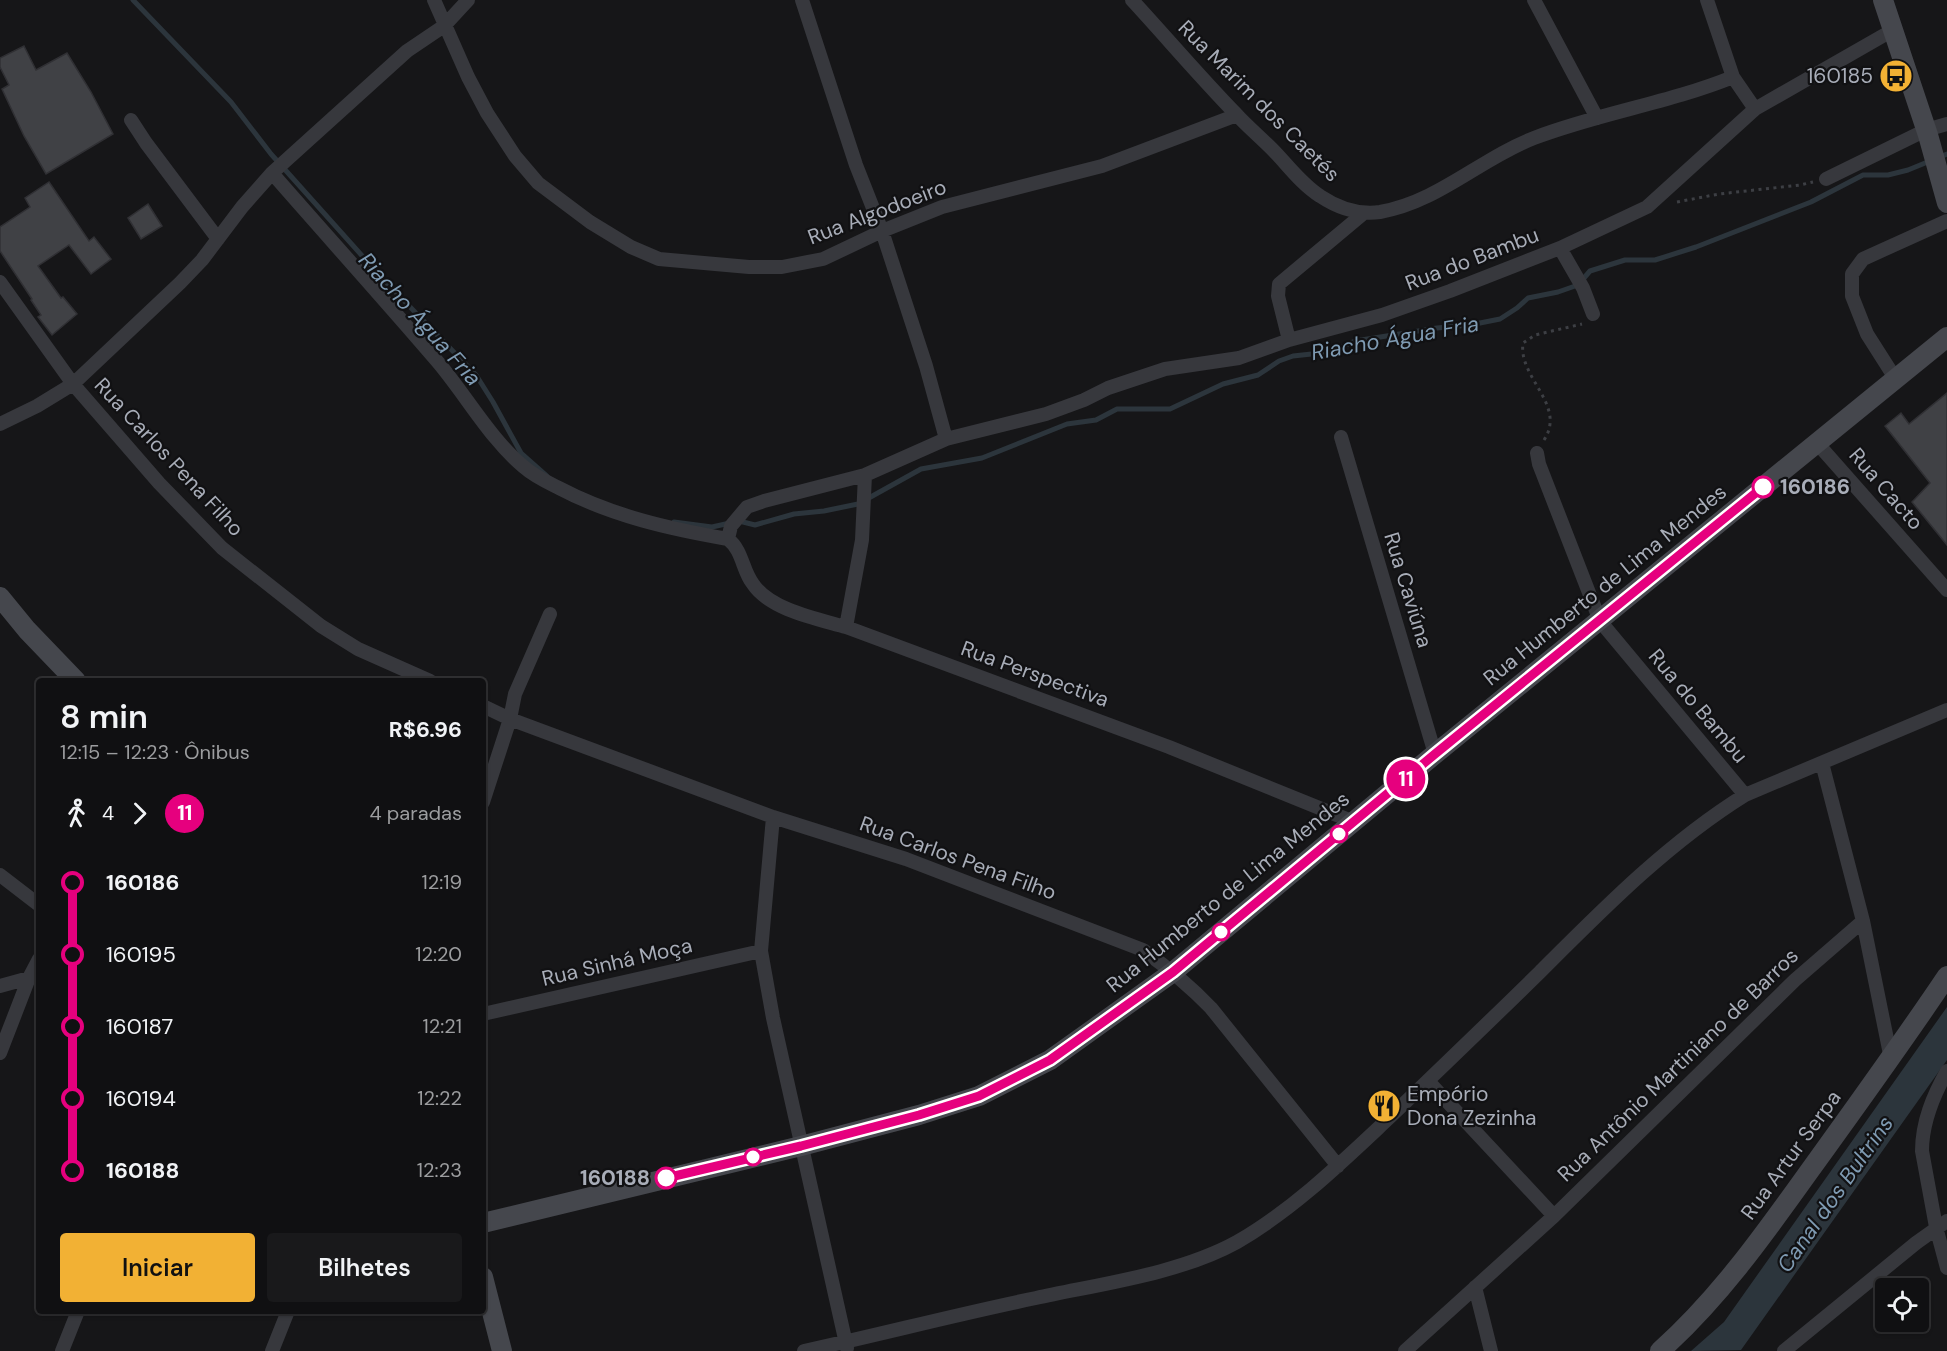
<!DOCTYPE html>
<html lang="pt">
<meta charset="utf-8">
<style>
body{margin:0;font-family:"DM Sans",sans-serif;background:#19191b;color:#f1f3f6;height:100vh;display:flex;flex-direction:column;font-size:22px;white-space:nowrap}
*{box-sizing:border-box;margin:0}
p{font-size:20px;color:#9c9d9f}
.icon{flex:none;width:33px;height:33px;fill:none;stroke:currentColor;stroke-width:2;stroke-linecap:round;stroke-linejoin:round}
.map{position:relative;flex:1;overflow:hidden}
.sheet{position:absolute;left:36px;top:678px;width:450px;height:636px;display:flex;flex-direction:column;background:#101012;border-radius:6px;box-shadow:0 2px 4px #0004,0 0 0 2px #303032}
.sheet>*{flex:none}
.badge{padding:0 12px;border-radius:20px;font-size:21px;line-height:39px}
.fabs{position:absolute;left:1875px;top:1278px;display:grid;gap:12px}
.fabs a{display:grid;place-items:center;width:54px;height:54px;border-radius:6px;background:#101012;box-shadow:0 2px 4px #0004,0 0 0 2px #303032;font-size:30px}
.map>.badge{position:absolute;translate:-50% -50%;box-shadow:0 0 0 3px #fff}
.legs{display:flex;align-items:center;gap:9px;height:66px;padding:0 24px;font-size:20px}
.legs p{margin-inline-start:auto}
.headline{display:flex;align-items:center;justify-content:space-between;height:102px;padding:0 24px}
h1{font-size:33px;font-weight:600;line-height:45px}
.cta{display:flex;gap:12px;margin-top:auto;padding:12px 24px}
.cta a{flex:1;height:69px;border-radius:6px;background:#f2b134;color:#111;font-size:24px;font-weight:600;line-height:69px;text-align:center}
.cta a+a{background:#19191b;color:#f1f3f6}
ul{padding:0 24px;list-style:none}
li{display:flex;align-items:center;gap:21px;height:72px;font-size:22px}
li i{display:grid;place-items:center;width:9px;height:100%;margin:0 8px;background:currentColor}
li i::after{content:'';width:15px;height:15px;margin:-8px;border:4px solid;border-radius:50%;background:#101012}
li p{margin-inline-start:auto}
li:first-child i{background:linear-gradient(#0000 50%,currentColor 0)}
li:last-child i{background:linear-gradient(currentColor 50%,#0000 0)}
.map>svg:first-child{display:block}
.water{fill:#2c353c}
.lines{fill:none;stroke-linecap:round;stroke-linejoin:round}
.stream{stroke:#2c353c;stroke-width:5}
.building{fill:#404145;stroke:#303034;stroke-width:1.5}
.path{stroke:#3d3f44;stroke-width:3;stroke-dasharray:3 4.5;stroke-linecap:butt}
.street{stroke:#37383d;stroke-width:14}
.secondary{stroke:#45474d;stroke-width:20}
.line-1-casing{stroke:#fff;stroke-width:14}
.line-1{stroke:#e6007e;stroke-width:9}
.stop-1-dot{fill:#fff;stroke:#e6007e;stroke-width:3}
.labels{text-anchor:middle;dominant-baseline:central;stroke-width:4.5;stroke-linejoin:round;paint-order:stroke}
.poi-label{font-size:21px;fill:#a8adb8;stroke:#111113;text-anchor:end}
.street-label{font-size:21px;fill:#a8adb8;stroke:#111113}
.stop-label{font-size:21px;font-weight:bold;fill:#a8adb8;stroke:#111113;text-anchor:start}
.water-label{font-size:22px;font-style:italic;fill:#7f9bb3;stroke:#111113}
</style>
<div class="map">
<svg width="1947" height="1351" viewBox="0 0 1947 1351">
<rect width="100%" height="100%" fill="#161618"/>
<path class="water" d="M1947,1007V1060L1741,1350L1691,1351L1724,1322Z"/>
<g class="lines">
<path class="stream" d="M133,0L231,102L271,154L382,278L476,375L493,402L521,453L547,476
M739,521L755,525L794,514L824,511L858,504L921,469L982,458L1067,424L1096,420L1117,409H1170L1223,384L1258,375L1279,361L1293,356L1330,352L1355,341L1437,328L1470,325L1500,319L1517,308L1528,298L1558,292L1578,285L1590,271L1625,260H1655L1696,247L1811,202L1863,175H1888L1908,170L1947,154
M674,522L712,527L730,523"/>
</g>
<path class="building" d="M24,46L36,70L67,53L91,92L113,134L46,174L24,136L2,89L9,85L0,67V58Z
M49,182L89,241L94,237L111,259L91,274L69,245L38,266L61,298L63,297L77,314L52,335L38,317L41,315L31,300L32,299L0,251V227L30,207L25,198Z
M148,204L162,226L141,239L128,218Z
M1947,393V545L1912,502L1930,483L1885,426L1901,413L1909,424Z"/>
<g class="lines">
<path class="path" d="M1677,202L1719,194L1800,185L1813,182
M1544,440C1567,405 1518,378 1523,343L1535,335L1582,324"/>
<path class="street" d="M434,0L468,77L487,113L515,156L538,183L590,222L631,247L659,259L749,267H782L823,259L882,231L942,207L1102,166L1237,115
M802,0L856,165L882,231L926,366L946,439
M1132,0C1167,38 1200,77 1236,114C1247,126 1260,137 1272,149C1287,164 1301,184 1320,196C1338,208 1358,215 1380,212C1438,202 1480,159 1534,138C1599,113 1669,103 1733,77L1755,109
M1534,0L1597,118
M1707,0L1733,77
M131,120L146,143L218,239
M272,173C327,236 383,298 437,361C466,395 490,439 524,467C534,476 547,482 559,488C612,516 670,529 728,539
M1826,179L1926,130L1947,124
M1364,213L1279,284L1278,296L1289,340L1382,315L1450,291L1560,248L1647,207L1755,109L1893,30
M1560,248L1583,288L1593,314
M0,282L73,384L159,483L222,548L321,626L358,649L430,681
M1895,378L1867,334L1852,296V274L1863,259L1947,221
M0,424L37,406L73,384L180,283L202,260L242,207L272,173L407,51L444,26L468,0
M1341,437L1435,754
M1817,443L1947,590
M1537,453L1539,464L1600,621L1745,795
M728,539C743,551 742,570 753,584C770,610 818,619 846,627L1169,747L1354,822
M728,539L731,526L747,507L764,501L865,475L946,439L1046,414L1084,400L1108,388L1165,369L1239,358L1289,340
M846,627L862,540L865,475
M483,706L510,719L773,817L906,859L1143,950C1168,968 1190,986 1211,1008L1338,1166
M1822,763L1863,921L1891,1059
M483,802L510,719L515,694L550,614
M773,817L761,951L773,1018L847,1348
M0,875L39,905
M0,986L29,978
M483,1014L761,951
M0,1053L29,978L39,959
M1947,1071C1933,1096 1922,1122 1922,1151L1936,1227L1947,1268
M1428,1081L1554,1216
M1475,1287L1491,1351
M62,1351L78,1311
M272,1351L288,1311
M804,1351C882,1334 958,1314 1036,1298C1100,1284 1179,1274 1237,1242C1294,1209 1342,1162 1390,1117C1440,1069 1490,1021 1540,972C1604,908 1668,843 1745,795L1947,710
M1405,1351L1554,1216L1795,980L1863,921
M1784,1351L1916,1243L1947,1221"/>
<path class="secondary" d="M1883,0L1928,135L1947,203
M0,597L27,630L76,681
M483,1223L801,1146L919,1115L979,1096L1050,1060L1173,972L1435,754L1947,337
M483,1277L502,1351
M1660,1351C1718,1299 1763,1236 1808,1173C1855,1108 1902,1043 1947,976"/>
</g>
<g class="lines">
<defs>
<path id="line-1" d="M666,1178L801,1146L919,1115L979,1096L1050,1060L1173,972L1435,754L1763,487"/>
</defs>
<use href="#line-1" class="line-1-casing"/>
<use href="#line-1" class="line-1"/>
</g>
<defs>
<symbol id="bus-disc" viewBox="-11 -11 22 22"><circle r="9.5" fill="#f2b134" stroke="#111113"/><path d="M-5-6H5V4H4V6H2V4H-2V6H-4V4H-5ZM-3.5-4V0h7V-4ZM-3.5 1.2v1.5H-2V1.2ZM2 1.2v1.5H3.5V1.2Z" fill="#111"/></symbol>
<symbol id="restaurant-disc" viewBox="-11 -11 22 22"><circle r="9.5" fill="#f2b134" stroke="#111113"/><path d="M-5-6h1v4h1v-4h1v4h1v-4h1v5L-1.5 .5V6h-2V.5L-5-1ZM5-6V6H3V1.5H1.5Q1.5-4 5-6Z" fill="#111"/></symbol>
</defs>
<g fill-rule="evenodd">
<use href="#bus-disc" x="1877" y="57" width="38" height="38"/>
<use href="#restaurant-disc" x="1365" y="1087" width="38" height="38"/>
</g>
<g class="stop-1-dot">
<circle cx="1763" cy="487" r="10"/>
<circle cx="1339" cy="834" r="8"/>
<circle cx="1221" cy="932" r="8"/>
<circle cx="753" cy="1157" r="8"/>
<circle cx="666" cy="1178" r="10"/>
</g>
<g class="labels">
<g class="poi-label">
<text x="1873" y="76">160185</text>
<text x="1407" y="1094" text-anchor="start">Empório<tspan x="1407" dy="24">Dona Zezinha</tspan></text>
</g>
<g class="street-label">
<text transform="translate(1259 101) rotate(45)">Rua Marim dos Caetés</text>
<text transform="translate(877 212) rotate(-21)">Rua Algodoeiro</text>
<text transform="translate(1472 259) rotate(-21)">Rua do Bambu</text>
<text transform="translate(169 457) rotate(47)">Rua Carlos Pena Filho</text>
<text transform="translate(1886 489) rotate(49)">Rua Cacto</text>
<text transform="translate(1605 585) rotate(-39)">Rua Humberto de Lima Mendes</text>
<text transform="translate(1408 590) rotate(73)">Rua Caviúna</text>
<text transform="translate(1035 674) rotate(20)">Rua Perspectiva</text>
<text transform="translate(1698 706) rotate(50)">Rua do Bambu</text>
<text transform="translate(958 858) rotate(20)">Rua Carlos Pena Filho</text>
<text transform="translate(1228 892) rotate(-39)">Rua Humberto de Lima Mendes</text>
<text transform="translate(617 962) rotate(-13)">Rua Sinhá Moça</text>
<text transform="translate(1678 1065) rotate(-44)">Rua Antônio Martiniano de Barros</text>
<text transform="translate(1791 1155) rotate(-54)">Rua Artur Serpa</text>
</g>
<g class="stop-label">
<text x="1780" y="487">160186</text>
<text x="650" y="1178" text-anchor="end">160188</text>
</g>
<g class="water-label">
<text transform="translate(420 319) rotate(48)">Riacho Água Fria</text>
<text transform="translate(1395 338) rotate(-10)">Riacho Água Fria</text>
<text transform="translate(1835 1194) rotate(-55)">Canal dos Bultrins</text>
</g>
</g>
</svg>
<div class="fabs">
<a><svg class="icon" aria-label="locate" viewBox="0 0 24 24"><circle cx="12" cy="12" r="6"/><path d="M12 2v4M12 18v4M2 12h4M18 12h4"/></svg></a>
</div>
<b class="badge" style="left:1406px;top:779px;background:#e6007e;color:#fff">11</b>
<section class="sheet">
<div class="headline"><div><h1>8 min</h1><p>12:15 – 12:23 · Ônibus</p></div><b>R$6.96</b></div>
<div class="legs"><svg class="icon" aria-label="walk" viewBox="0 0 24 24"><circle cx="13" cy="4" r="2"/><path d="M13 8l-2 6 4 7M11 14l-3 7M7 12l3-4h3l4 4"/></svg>4<svg class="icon" aria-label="forward" viewBox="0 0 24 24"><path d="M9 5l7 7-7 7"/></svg><b class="badge" style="background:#e6007e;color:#fff">11</b><p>4 paradas</p></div>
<ul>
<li><i style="color:#e6007e"></i><b>160186</b><p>12:19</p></li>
<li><i style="color:#e6007e"></i><span>160195</span><p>12:20</p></li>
<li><i style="color:#e6007e"></i><span>160187</span><p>12:21</p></li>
<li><i style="color:#e6007e"></i><span>160194</span><p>12:22</p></li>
<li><i style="color:#e6007e"></i><b>160188</b><p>12:23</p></li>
</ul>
<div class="cta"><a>Iniciar</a><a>Bilhetes</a></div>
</section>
</div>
